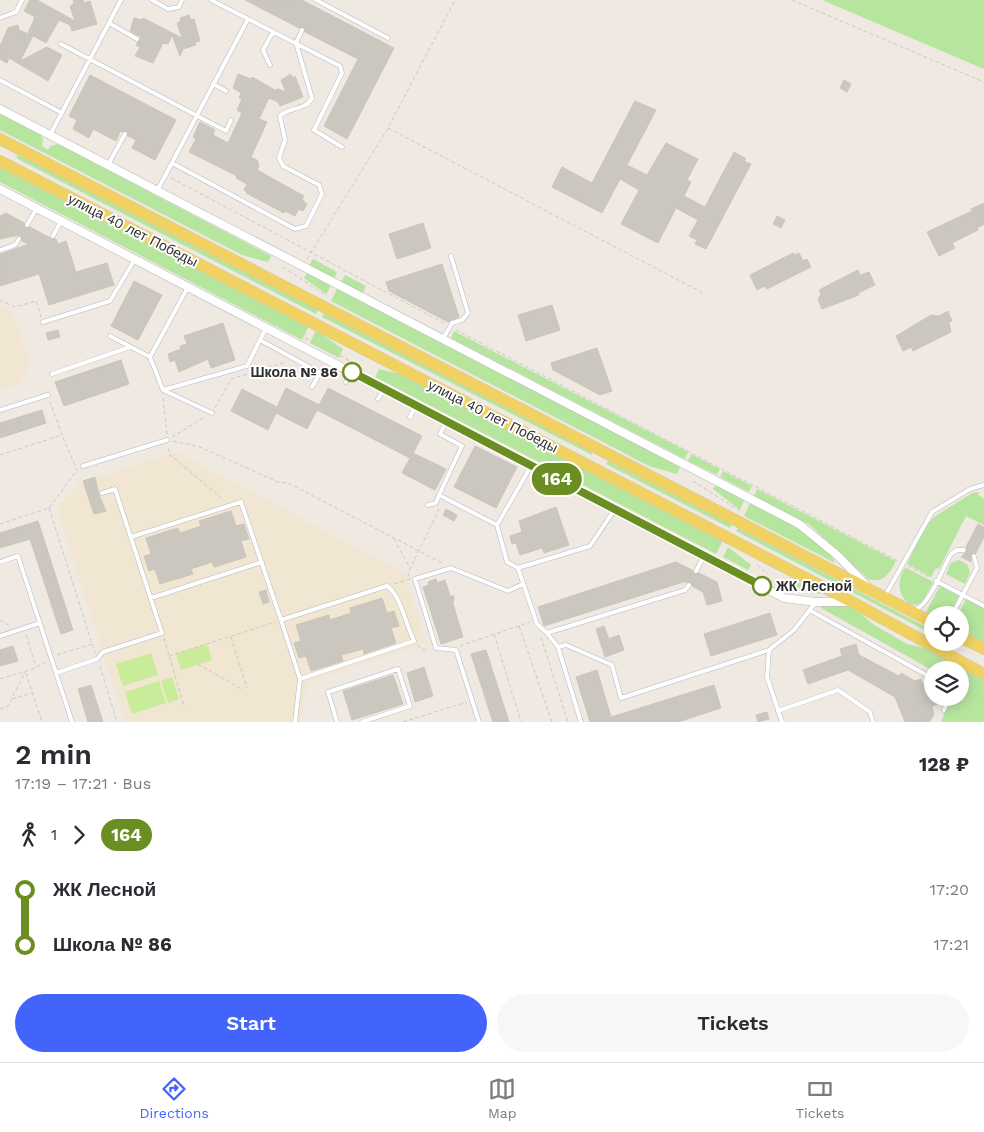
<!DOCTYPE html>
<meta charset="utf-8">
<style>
body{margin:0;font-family:"Work Sans",sans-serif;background:#f7f7f7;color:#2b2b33;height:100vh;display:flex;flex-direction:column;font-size:19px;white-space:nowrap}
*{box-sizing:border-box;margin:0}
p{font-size:16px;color:#7c7c81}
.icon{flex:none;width:28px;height:28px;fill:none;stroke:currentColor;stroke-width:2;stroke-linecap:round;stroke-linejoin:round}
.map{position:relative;height:722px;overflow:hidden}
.side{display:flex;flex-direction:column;background:#fff;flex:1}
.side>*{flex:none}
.badge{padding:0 10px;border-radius:16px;font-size:18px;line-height:32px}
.controls{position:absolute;left:924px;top:606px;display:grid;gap:10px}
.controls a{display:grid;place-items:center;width:45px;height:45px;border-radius:50%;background:#fff;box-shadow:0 2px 12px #0003;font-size:25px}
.map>.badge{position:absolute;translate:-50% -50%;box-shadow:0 0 0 2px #fff}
.legs{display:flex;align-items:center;gap:8px;height:55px;padding:0 15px;font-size:16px}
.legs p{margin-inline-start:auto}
.headline{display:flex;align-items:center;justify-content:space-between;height:85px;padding:0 15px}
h1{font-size:28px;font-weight:600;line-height:38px}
.action{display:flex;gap:10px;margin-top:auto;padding:10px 15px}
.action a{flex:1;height:58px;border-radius:30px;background:#4264fb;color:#fff;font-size:20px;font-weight:600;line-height:58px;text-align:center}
.action a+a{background:#f7f7f7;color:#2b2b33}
ul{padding:0 15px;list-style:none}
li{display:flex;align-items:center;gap:18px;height:55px;font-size:19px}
li i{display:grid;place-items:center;width:8px;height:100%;margin:0 6px;background:currentColor}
li i::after{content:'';width:12px;height:12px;margin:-6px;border:4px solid;border-radius:50%;background:#fff}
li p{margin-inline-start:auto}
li:first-child i{background:linear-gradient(#0000 50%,currentColor 0)}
li:last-child i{background:linear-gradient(currentColor 50%,#0000 0)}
.tabs{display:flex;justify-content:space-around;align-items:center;height:70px;border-top:1px solid #e1e1e2;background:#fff;font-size:14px;color:#7c7c81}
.tabs a{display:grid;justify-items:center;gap:2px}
.tabs .current{color:#4264fb}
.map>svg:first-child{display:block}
.education{fill:#f0e6d1}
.green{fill:#b6e59e}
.pitch{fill:#c9ec9a}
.building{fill:#cbc7bf;stroke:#cbc5ba}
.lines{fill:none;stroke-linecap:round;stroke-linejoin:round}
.service-casing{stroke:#b4b7c1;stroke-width:5}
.minor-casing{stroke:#b4b7c1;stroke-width:9}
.primary-casing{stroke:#c9c9c9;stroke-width:12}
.path{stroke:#c9c9c9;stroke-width:1;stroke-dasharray:4 2.5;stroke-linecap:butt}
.service{stroke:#fff;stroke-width:4}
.minor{stroke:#fff;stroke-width:8}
.primary{stroke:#f2d163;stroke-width:11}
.line-1-casing{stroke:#fff;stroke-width:11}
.line-1{stroke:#6b8e23;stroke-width:8}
.stop-1-dot{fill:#fff;stroke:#6b8e23;stroke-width:2.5}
.labels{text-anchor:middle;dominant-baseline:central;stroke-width:4;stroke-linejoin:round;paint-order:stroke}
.street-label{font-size:14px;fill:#2e2e2e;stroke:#fff}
.stop-label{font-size:14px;font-weight:bold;fill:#2e2e2e;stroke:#fff;text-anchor:end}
</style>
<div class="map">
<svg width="984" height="722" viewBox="0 0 984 722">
<rect width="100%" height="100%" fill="#efe9e1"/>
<path class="education" d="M0,304L13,312L30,363L20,384L0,390Z
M177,452L405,574L426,643L307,682L301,722H125L57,508L79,483Z"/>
<path class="green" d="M822,0H984V69Z
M0,114L40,134L43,139L42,146L48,150L51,146L58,144L271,256L268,262L242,255L0,130Z
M18,154L318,310L316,314L16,158Z
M0,166L309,326L302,340L0,182Z
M313,259L337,272L334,278L309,265Z
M307,273L331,286L326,294L304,278Z
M345,275L366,286L363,293L341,282Z
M337,289L680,467L677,474L649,466L331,301Z
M324,313L592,452V455L322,317Z
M316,330L343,349L339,358L310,343Z
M454,331L688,452L685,459L451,338Z
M379,369L401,374L723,540L716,554L375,377Z
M691,454L720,469L717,475L688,461Z
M608,461L732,524L730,528L606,464Z
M723,471L752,486L749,492L720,477Z
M716,485L744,500L740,510L713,489Z
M757,489L896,561C890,573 884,584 868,579L810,525L754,496Z
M979,492L978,495L984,499V525L966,516L939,569L936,568L931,577L907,564L924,529L934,517L972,493Z
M750,503C769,513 830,542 835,563L744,516Z
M738,528L932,630V634L736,531Z
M728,547L751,565L748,570L723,557Z
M959,560L967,564L970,572L965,584L946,574L951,563Z
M905,567L933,582L923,601L917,605L909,604C896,592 898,581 905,567Z
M790,580L812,587L822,594L785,589Z
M940,586L959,596L949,615H932L926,612Z
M966,599L984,608V643L960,630V615H958Z
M845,604L860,613L874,625L907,644L930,649L984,678V722H941L950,698H960V670H932L821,608L822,605Z"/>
<path class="pitch" d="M207,644L212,660L181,670L176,654Z
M151,653L158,675L123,686L116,664Z
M172,677L179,699L168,703L161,681Z
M159,681L166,703L132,714L125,692Z"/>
<path class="building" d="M30,0H37L75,21L70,6L74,4L73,0H83L84,3L90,1L97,24L72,31L70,25L59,20L46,43L28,33L35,17L24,11Z
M245,0H302L394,48L347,139L324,126L358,59L305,32L304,27L299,28Z
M189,15L191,20L194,19L200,41L195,42L196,45L183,49L180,56L172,35L168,44L163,43L153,63L135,56L140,47L136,45L141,37L130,31L134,18L142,20L143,18L182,38L177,23L181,21L180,18Z
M18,25L19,30L33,36L20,61L47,47L62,55L48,81L9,58L7,63L0,59V46L8,28Z
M238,74L251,79L252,77L275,90L278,89L286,92L281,80L291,74L292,78L295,76L303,97L280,106L278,102L269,98L259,119L267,122L251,157L257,160L259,166L257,170L304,196L302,200L307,204L303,211L299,209L295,216L285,211L284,213L246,193L247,192L244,190L247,184L236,178L237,176L189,152L196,139L193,137L200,122L215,130L213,135L228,143L242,113L237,110L242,99L239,98L241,93L233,88Z
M90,75L176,120L155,160L132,148L136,140L128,136L126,131L120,132L116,141L93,129L89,138L73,129L77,120L69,116Z
M844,80L851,84L847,92L840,88Z
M635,101L656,110L627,165L647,175L666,143L698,159L687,180L691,182L684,196L705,207L734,152L746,159L744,161L751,164L706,249L695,244L697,240L689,236L698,220L676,208L658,243L621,224L639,190L620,179L602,213L552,187L562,167L592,183Z
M984,203V224L977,228L978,230L952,243L955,248L939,256L927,232L972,211L971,209Z
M6,213L24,223L26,228L30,227L52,239H56L58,244L66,241L76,272L107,263L114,285L49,305L39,274L0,286V254L29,244L22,241L20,235L0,239V216Z
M777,216L785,220L781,228L773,224Z
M423,223L431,248L397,259L389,234Z
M793,253L794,255L799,253L803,261L807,259L811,267L767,289L765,286L757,290L750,275Z
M442,264L459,317L448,322L389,291L386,282Z
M858,270L860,275L869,272L875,285L858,293L859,295L822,309L818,299L821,294L819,290Z
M134,281L162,295L138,340L111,326Z
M552,305L560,330L526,341L518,315Z
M948,311L952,321L949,322L951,332L913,351L911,347L903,351L896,336L931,315L939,316Z
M223,323L235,360L211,368L208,359L179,372L175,360L170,362L168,354L181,349L180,346L187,344L184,336Z
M58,330L60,337L48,340L46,333Z
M597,348L612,391L600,395L553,370L551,363Z
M121,360L129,384L64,406L55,382Z
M286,388L319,405L328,388L422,436L413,453L446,469L435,490L402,473L410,458L317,410L307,429L276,413L268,430L231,411L242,389L277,407Z
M42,410L46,423L0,438V423Z
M475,446L517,467L496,508L454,487Z
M95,477L99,495L106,511L94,514L83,481Z
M556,507L569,545L544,553L542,548L520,555L516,543L512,544L510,536L522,532L519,521Z
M446,509L457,515L454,521L443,515Z
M231,511L236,526L244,524L249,539L241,541L246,557L214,567L212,562L191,569L193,574L160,584L155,569L149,571L144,556L151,554L146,538L178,528L180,533L201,526L199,521Z
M38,521L73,630L61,634L30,539L0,548V533Z
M978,524L984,527V537L976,553L971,555V562L961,557L967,551L966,547Z
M676,562L692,570L695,574L699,573L717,582L722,601L707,605L703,592L692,586L691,582H683L544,626L538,607Z
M436,579L437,583L445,580L450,596H454L453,604L463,637L441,644L423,587L429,585L428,582Z
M266,590L269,602L263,604L259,592Z
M382,598L387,613L394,611L399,626L391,628L396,643L364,654L363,649L341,655L343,661L311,671L306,656L299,658L294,643L301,641L296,625L329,615L330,620L351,613L350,608Z
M770,613L777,635L711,656L704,634Z
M604,626L609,639L619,635L624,650L605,657L596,629Z
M856,644L859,655L899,676L901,673L915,681L921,679L923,685L932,682V698H942L938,704L932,706L934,715L929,722H905L895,697L848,670L808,684L803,670L842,656L840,649Z
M13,646L18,661L0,666V650Z
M486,650L509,722H493L471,654Z
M424,667L433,696L415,702L407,673Z
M597,670L611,717L714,685L721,708L678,722H590L576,677Z
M393,675L403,704L352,720L343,691Z
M91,685L103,722H88L78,689Z
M767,712L769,719L758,722L756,715Z"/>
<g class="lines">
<defs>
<path id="service" d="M152,0L168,9L179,7L182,0
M211,0L340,66L342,73L314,130L342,147
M316,0L388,38
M0,18L16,12L22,0
M109,23L137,39
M61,44L226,131L231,120
M270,65L263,50L273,32
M0,80L62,113
M213,84L226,91
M50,135L121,0
M172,163L295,229L306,226L322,194L319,185L283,166L279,158L285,140L280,116C289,107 306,110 312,98L296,43L302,30
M108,165L125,134
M157,191L248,19
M27,225L37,208
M53,236L61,221
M0,250L15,245L19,239
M43,322L110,301L135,259
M110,336L150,357L163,390L212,413
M443,339L452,323L462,320L468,313L451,256
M260,340L320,373L312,387
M150,357L188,287
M52,374L130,347
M346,382L352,372
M163,390L247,366L266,328
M378,399L384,389
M0,410L48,395
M410,417L416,405
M83,466L167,440
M531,466L497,525L507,562L518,568L537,624L547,633L558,647L581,722
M439,495L462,446L440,434L447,421
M428,505L436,503L439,495L497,525
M131,537L241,502L281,620
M0,562L18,556L72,722
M518,568L590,546L615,509
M696,571L704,556
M936,581L984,606
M885,596L932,512L970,489L984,485
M151,598L262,562
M915,610C929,605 943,568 951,554L957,550H964
M811,611L932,678
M952,615L977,568L974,556
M547,633L685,590L689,585
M0,636L40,623
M558,647L566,645L612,665L621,698L769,650L794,630L816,602
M769,650L767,677L782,722
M56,673L97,659L103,652L162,633L115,489L102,493
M944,710L949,698
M778,711L838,690L870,712L873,722
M295,722L300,679L281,620L387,586C401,595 406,626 414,641L300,679
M337,722L328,692L398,669L410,706L362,722
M479,722L456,650L436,648L415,579L451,568L508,591L523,584"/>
<path id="minor" d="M0,109L799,524L837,555L867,586
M0,189L784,598L816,602H850"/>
<path id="primary" d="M0,139L932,622
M0,161L852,602L984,674
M960,637L984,649"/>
</defs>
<use href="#service" class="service-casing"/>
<use href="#minor" class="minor-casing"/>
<use href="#primary" class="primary-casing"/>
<path class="path" d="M792,0L984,82
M388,128L705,294
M171,178L444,323
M307,259L388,128L455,0
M283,267L327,296
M0,300L15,307L36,301L41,317
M456,330L898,561
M305,338L352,362
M163,398L167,434
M215,408L231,379L286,362
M172,437L205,417
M173,441L200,447L278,482L288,483L444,564
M168,448L169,454L224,500
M0,455L62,435L50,402
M693,481L740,511
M49,508L95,653
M0,524L49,508L77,470L62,435
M394,539L410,568
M757,565L768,574
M908,566L931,578
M394,584L410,579L408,573L439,509
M0,620L10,626
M519,626L552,722
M494,634L521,722
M26,635L36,667
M231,637L247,688
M541,637L568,722
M164,638L184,706
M418,645L422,650L429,649
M460,646L530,622
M57,655L92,644
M169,656L275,622
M198,664L243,690
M100,666L117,722
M26,673L42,722
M0,679L36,668L45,662
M12,699L32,693
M0,709L8,706L25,672
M403,722L467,702"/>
<use href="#service" class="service"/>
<use href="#minor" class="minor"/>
<use href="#primary" class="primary"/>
</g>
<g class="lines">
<defs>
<path id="line-1" d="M352,372L762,586"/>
</defs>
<use href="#line-1" class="line-1-casing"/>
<use href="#line-1" class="line-1"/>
</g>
<g class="stop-1-dot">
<circle cx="352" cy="372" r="9"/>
<circle cx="762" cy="586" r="9"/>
</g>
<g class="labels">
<g class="street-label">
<text transform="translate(133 230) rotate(27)">улица 40 лет Победы</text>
<text transform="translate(493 416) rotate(27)">улица 40 лет Победы</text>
</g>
<g class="stop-label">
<text x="338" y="372">Школа № 86</text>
<text x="776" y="586" text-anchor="start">ЖК Лесной</text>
</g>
</g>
</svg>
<div class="controls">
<a><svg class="icon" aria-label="locate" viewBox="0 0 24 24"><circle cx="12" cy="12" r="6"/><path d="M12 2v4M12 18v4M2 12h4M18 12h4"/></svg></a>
<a><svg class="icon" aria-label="layers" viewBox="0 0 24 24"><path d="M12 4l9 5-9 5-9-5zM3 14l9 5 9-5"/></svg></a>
</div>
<b class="badge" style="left:557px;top:479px;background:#6b8e23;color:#fff">164</b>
</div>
<section class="side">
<div class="headline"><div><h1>2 min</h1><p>17:19 – 17:21 · Bus</p></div><b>128 ₽</b></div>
<div class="legs"><svg class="icon" aria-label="walk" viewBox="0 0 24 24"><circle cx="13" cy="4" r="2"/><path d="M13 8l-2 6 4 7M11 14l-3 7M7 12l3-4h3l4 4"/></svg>1<svg class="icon" aria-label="forward" viewBox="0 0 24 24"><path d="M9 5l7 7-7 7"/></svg><b class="badge" style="background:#6b8e23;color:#fff">164</b></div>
<ul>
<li><i style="color:#6b8e23"></i><b>ЖК Лесной</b><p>17:20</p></li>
<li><i style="color:#6b8e23"></i><b>Школа № 86</b><p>17:21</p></li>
</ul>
<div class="action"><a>Start</a><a>Tickets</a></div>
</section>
<nav class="tabs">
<a class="current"><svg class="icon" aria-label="directions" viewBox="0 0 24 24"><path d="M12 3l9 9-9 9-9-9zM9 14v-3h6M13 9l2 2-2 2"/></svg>Directions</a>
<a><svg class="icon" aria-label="map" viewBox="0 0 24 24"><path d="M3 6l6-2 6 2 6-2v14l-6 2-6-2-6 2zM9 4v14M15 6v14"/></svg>Map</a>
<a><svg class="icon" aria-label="tickets" viewBox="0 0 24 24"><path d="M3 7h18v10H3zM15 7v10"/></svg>Tickets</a>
</nav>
